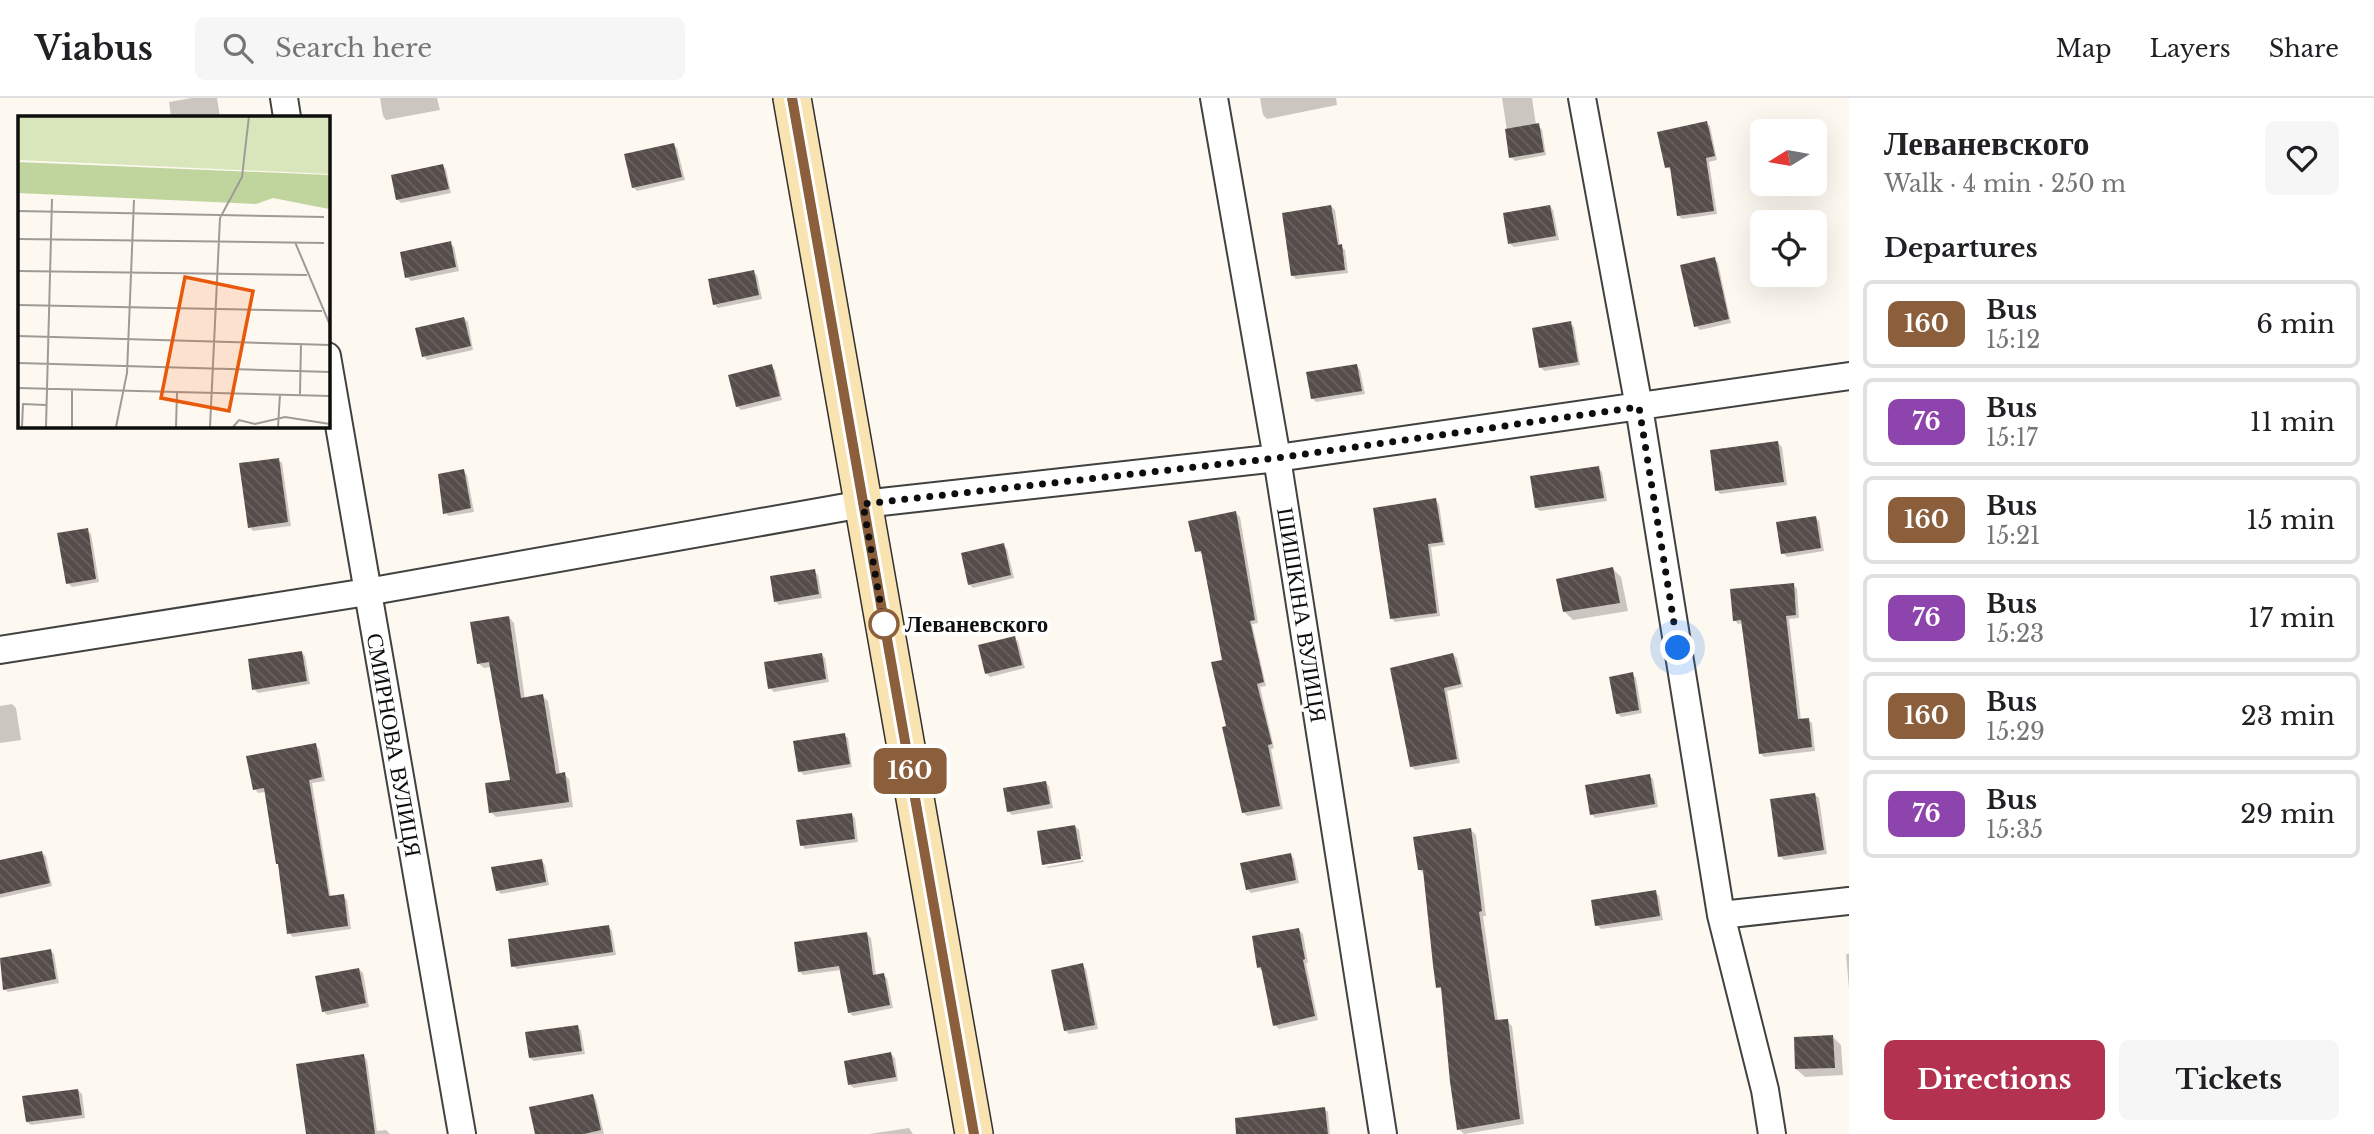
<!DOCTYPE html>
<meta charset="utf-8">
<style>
body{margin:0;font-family:"Libre Baskerville",serif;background:#f6f6f6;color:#202124;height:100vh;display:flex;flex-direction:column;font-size:26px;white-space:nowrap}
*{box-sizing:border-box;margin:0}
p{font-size:23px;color:#757577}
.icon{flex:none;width:38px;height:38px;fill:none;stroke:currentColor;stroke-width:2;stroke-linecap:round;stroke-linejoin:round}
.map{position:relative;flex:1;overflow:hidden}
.side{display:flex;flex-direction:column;background:#fff;width:525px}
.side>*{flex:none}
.badge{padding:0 14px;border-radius:10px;font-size:24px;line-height:46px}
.needle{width:46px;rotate:259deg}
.fabs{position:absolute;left:1750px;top:21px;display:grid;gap:14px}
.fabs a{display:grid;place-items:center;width:77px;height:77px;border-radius:10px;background:#fff;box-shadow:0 7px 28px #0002;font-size:35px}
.you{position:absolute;width:35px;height:35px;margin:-18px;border:5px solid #fff;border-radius:50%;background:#1a73e8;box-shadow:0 0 0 10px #1a73e833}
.map>.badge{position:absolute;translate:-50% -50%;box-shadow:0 0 0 4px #fff}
h2{padding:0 35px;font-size:26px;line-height:63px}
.round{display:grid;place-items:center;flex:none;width:74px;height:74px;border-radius:10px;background:#f6f6f6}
.summary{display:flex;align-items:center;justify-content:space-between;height:119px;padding:0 35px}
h1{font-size:33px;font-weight:700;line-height:52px}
.action{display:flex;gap:14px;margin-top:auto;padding:14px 35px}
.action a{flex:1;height:80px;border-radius:10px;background:#b2324f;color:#fff;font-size:28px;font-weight:700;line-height:80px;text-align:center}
.action a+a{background:#f6f6f6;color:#202124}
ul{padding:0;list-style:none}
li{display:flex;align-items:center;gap:21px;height:88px;margin:0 14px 10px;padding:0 21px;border:4px solid #e0e0e0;border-radius:10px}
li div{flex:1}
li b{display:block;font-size:26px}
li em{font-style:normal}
li .badge{min-width:77px;font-weight:700;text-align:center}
header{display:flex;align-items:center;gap:42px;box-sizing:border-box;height:98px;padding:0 35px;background:#fff;border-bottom:2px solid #e0e0e0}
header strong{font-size:33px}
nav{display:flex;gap:38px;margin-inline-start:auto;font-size:24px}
.search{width:490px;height:63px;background:#f6f6f6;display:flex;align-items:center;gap:18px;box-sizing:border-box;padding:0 24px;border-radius:10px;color:#757577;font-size:26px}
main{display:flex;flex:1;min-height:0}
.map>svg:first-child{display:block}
.shadow{fill:#0003}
.building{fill:url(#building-back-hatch)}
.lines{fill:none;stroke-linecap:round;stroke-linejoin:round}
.street-casing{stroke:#414141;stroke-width:30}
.secondary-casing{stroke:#303030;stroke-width:40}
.street{stroke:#fff;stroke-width:26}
.secondary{stroke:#f8e3b1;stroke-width:37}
.line-casing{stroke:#fff;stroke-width:16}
.line{stroke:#8b5e3c;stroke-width:10}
.walk{stroke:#0e0e0e;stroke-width:7;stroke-dasharray:0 12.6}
.stop-dot{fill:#fff;stroke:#8b5e3c;stroke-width:3.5}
.labels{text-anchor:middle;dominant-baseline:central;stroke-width:7;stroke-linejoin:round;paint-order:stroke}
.street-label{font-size:23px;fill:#0e0e0e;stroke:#fff}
.stop-label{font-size:23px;font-weight:bold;fill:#0e0e0e;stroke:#fff;text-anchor:start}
.inset-road{fill:none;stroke:#9e9b96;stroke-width:2}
.view{fill:#e8590c;fill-opacity:0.15;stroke:#e8590c;stroke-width:3.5}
.inset-edge{fill:none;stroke:#0e0e0e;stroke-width:3.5}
</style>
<header>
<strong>Viabus</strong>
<div class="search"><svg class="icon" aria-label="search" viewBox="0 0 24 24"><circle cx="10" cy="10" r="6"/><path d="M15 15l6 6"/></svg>Search here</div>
<nav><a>Map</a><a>Layers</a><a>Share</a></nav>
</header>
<main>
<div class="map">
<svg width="1849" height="1036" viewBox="0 0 1849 1036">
<defs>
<pattern id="building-back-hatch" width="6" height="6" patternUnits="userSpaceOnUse" patternTransform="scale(1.75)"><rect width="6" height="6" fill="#564d4b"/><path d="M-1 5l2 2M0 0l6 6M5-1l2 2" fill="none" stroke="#696261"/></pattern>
</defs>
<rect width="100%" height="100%" fill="#fef9f0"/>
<path class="shadow" d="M192,0H217L220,19H171L169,4Z
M380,0H437L440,12L386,22L383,18Z
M1260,0H1336L1337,7L1267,21L1263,17Z
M1502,0H1532L1536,27L1542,31L1546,57L1515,63L1511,59Z
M1706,25L1710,28L1717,62L1709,64L1717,116L1682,121L1678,117L1672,72L1666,69Z
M673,47L677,50L685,82L637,93L633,89Z
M443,68L446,71L451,95L401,105L397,101Z
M1331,108L1335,112L1340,148L1345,152L1348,175L1296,181L1293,178Z
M1550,108L1553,112L1559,142L1514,149L1510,146Z
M450,145L454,149L459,173L411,183L407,179Z
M1714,161L1718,165L1731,225L1700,232L1696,228Z
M753,174L757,177L762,201L718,210L714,206Z
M464,220L468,224L473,252L427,262L424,258Z
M1570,225L1574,229L1580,267L1544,273L1541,269Z
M771,268L775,272L782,302L741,312L737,308Z
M1357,268L1360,272L1365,296L1316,304L1312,300Z
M1778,345L1782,349L1787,387L1720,396L1717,392Z
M278,362L282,365L291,428L253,433L250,429Z
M1598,370L1602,374L1607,403L1540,413L1536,410Z
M463,373L467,377L474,414L449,418L445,415Z
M1435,402L1439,406L1445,447L1431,449L1440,518L1395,524L1391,520Z
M1236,415L1240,419L1258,525L1252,526L1266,588L1260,589L1274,650L1271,651L1283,711L1247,718L1243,714L1228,630L1224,563L1203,456L1197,453Z
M1815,419L1819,423L1824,453L1787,459L1783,455Z
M87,432L91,436L99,484L72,489L68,485Z
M1003,447L1007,451L1014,480L973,490L969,486Z
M1613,471L1621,479L1628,513L1573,522L1564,513Z
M814,473L818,477L822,500L779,507L775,503Z
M1793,487L1797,491L1799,520L1789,521L1801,622H1808L1812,625L1815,653L1764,659L1760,655L1743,525L1738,526L1734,522Z
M509,519L514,525L525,601L542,598L548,603L560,677L564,676L569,681L573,709L496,719L491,714L512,683L491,569L484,570L478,565Z
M1014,540L1018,543L1025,570L990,579L986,575Z
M301,554L305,558L310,586L258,595L254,591Z
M821,556L825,560L829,584L774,594L770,590Z
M1453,557L1457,560L1463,589L1447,593L1460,665L1415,672L1411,668Z
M1632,576L1636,580L1642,615L1621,619L1617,615Z
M12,606L16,610L21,642L0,645V608Z
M844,637L848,640L852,669L804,677L800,673Z
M315,647L319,651L325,683L312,685L331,800L343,798L347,802L351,831L293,839L289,835L280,768L266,694L258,695L255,691Z
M1649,678L1653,681L1658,709L1595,720L1592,716Z
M1046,685L1049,688L1053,710L1012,717L1008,713Z
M1815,697L1819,700L1827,756L1784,762L1780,758Z
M851,716L855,720L858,744L805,751L802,747Z
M1075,728L1079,732L1083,758L1045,765V767L1039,735Z
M1471,732L1476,737L1486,818H1483L1498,923H1507L1512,928L1524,1026L1464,1036L1459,1031L1443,893L1438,889L1426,778L1420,772Z
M42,755L46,758L52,788L0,800V764Z
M1291,757L1294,761L1299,785L1251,795L1248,792Z
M1083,762L1084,764L1048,770L1046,769Z
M542,763L545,767L549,787L501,796L497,792Z
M1655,794L1659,798L1663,822L1601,831L1597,827Z
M609,829L612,833L616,857L517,871L513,868Z
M1299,832L1303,836L1308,865H1306L1318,922L1279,931L1275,927L1262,873L1258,869Z
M867,836L871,840L876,878L883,877L887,880L893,910L853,918L849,914L841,872L803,877L799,873Z
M50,852L54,856L59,885L8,894L4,891L0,862Z
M1846,856H1849V891Z
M1082,867L1086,871L1098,931L1069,936L1065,932Z
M359,871L363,875L369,909L327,917L323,913Z
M578,929L581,933L585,956L534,963L530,960Z
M1833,939L1841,947L1843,977L1805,979L1796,971Z
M891,956L895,960L898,983L854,990L850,987Z
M363,958L367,962L377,1033L386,1032L390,1036H341Z
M78,992L82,996L85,1020L31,1027L27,1024Z
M593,998L596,1002L604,1036H536Z
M1324,1011L1328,1014L1330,1036H1285Z
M909,1030L913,1036H869Z"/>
<path class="building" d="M1707,23L1715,58L1706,60L1714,113L1677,118L1670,69L1665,70L1657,34Z
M1539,25L1544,54L1509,60L1505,31Z
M674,45L682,79L632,90L624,56Z
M443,66L449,91L396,102L391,77Z
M1331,107L1338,147L1342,146L1345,172L1291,178L1282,115Z
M1550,107L1556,138L1508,146L1503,115Z
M451,143L456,169L405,180L400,154Z
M1715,159L1729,221L1694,229L1680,167Z
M754,172L759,197L713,207L708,181Z
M464,219L471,248L422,259L415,230Z
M1571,223L1578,264L1539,270L1532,230Z
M772,266L780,298L736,309L728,277Z
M1357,266L1362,293L1311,301L1306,274Z
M1778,343L1784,384L1715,393L1710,352Z
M279,360L288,424L248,430L239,365Z
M1599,368L1604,400L1535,410L1530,378Z
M464,371L471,410L443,416L438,376Z
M1436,400L1443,444L1428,446L1437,515L1390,521L1373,410Z
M1236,413L1255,522L1250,523L1264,584L1257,586L1272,646L1268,647L1280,708L1242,715L1222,629L1226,628L1211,564L1222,562L1201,453L1195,454L1188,423Z
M1816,418L1821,450L1781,456L1776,424Z
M88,430L96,481L66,486L57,435Z
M1004,445L1011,477L968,487L961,455Z
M1613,469L1620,505L1563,514L1556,481Z
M815,471L819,496L774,504L770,478Z
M1794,485L1796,517L1786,518L1798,621L1809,620L1812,649L1759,656L1741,522L1733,523L1730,491Z
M509,518L521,600L543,596L556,676L565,674L569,704L489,715L485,685L510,682L489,564L477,566L470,524Z
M1015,538L1022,567L985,576L978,547Z
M302,553L307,583L252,592L248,561Z
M822,555L826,581L768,591L764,564Z
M1453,555L1461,586L1444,590L1457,661L1410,669L1390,570Z
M1633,574L1639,612L1616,616L1609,579Z
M845,635L850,666L798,674L793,643Z
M316,645L322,679L309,682L329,798L344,796L348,828L287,836L278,766H276L264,690L253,692L246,658Z
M1650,676L1655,706L1590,717L1585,687Z
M1046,683L1050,706L1007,714L1003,690Z
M1815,695L1824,752L1778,759L1770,701Z
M852,715L855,741L800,748L796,722Z
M1075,727L1081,761L1042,767L1037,733Z
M1471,730L1482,813L1479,814L1495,922L1508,921L1520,1021L1457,1032L1450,984L1441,889L1436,890L1433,867L1423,772H1418L1413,739Z
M42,753L50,785L0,796V762Z
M1291,755L1296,782L1246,792L1240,765Z
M542,761L546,784L496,793L491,769Z
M1656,792L1660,818L1595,828L1591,802Z
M609,827L613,854L511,869L508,841Z
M1299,830L1305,861L1303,862L1315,918L1273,928L1261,869L1257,870L1252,838Z
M867,834L873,877L884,875L890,907L848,915L839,868L798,874L794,844Z
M51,851L56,881L3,892L0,860Z
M1083,865L1095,927L1064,933L1051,872Z
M359,870L366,905L322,914L315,878Z
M578,927L582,953L529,960L525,934Z
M1833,937L1835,970L1795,971L1794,939Z
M891,954L896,979L848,987L844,963Z
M364,956L375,1036H306L296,966Z
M78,991L82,1017L26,1024L22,998Z
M593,996L601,1032L584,1036H535L529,1009Z
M1325,1009L1328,1036H1236L1235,1020Z"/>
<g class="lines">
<defs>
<path id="street" d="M284,0L287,19
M1214,0L1277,360L1383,1036
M1582,0L1639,309L1721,817L1765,992L1772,1036
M327,258L462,1036
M0,552L367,494L863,406L1277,360L1849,278
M1721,817L1849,803"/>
<path id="secondary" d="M792,0L974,1036"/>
</defs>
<use href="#street" class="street-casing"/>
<use href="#secondary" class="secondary-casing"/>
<use href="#street" class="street"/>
<use href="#secondary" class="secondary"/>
</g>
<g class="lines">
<defs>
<path id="line" d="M792,0L974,1036"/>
</defs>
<use href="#line" class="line-casing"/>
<use href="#line" class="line"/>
<path class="walk" d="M884,526L863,406L1277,360L1639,309L1678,550"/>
</g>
<circle class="stop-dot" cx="884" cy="526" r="14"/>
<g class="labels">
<g class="street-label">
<text transform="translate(1302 517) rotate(81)">ШИШКІНА ВУЛИЦЯ</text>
<text transform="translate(394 647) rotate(80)">СМИРНОВА ВУЛИЦЯ</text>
</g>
<g class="stop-label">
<text x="905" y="526">Леваневского</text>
</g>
</g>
<g transform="translate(18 18)">
<rect width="312" height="312" fill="#fef9f0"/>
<path d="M0,46L311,59V93L255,82L238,88L0,77Z" fill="#c0d59d"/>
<path d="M0,0H311V58L0,44Z" fill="#d9e6bc"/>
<path class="inset-road" d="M0,95L306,101M0,123L306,127M277,126L312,209M0,155L289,159M0,189L304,195M0,220L312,229M0,247L312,256M0,272L312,280M54,274V311M282,278L283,227M4,311L5,288L28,289M28,311L34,83M98,311L109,257L116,84M158,311L159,277M192,311L202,102L224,61L231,0M215,311L221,304L237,308L267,301L312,308M260,311L262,278"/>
<path class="view" d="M167,161L235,175L211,295L143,282Z"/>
<rect width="312" height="312" class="inset-edge"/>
</g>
</svg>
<div class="fabs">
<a><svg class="needle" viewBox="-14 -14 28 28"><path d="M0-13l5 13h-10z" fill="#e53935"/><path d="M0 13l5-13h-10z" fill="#757577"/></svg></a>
<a><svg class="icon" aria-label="locate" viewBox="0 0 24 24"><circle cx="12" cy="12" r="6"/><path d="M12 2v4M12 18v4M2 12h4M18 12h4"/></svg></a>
</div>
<div class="you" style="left:1678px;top:550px"></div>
<b class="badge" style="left:910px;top:673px;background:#8b5e3c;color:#fff">160</b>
</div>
<section class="side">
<div class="summary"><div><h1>Леваневского</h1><p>Walk · 4 min · 250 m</p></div><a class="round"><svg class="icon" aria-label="heart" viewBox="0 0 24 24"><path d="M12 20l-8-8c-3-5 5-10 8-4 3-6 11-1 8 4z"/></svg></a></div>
<h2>Departures</h2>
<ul>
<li><span class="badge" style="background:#8b5e3c;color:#fff">160</span><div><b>Bus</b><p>15:12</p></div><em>6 min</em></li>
<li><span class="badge" style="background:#8e44ad;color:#fff">76</span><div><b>Bus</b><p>15:17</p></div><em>11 min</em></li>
<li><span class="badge" style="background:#8b5e3c;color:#fff">160</span><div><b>Bus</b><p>15:21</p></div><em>15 min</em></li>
<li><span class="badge" style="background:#8e44ad;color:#fff">76</span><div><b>Bus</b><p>15:23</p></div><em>17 min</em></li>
<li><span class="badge" style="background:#8b5e3c;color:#fff">160</span><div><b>Bus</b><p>15:29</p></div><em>23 min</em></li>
<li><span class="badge" style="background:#8e44ad;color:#fff">76</span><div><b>Bus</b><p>15:35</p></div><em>29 min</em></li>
</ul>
<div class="action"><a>Directions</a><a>Tickets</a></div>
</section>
</main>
